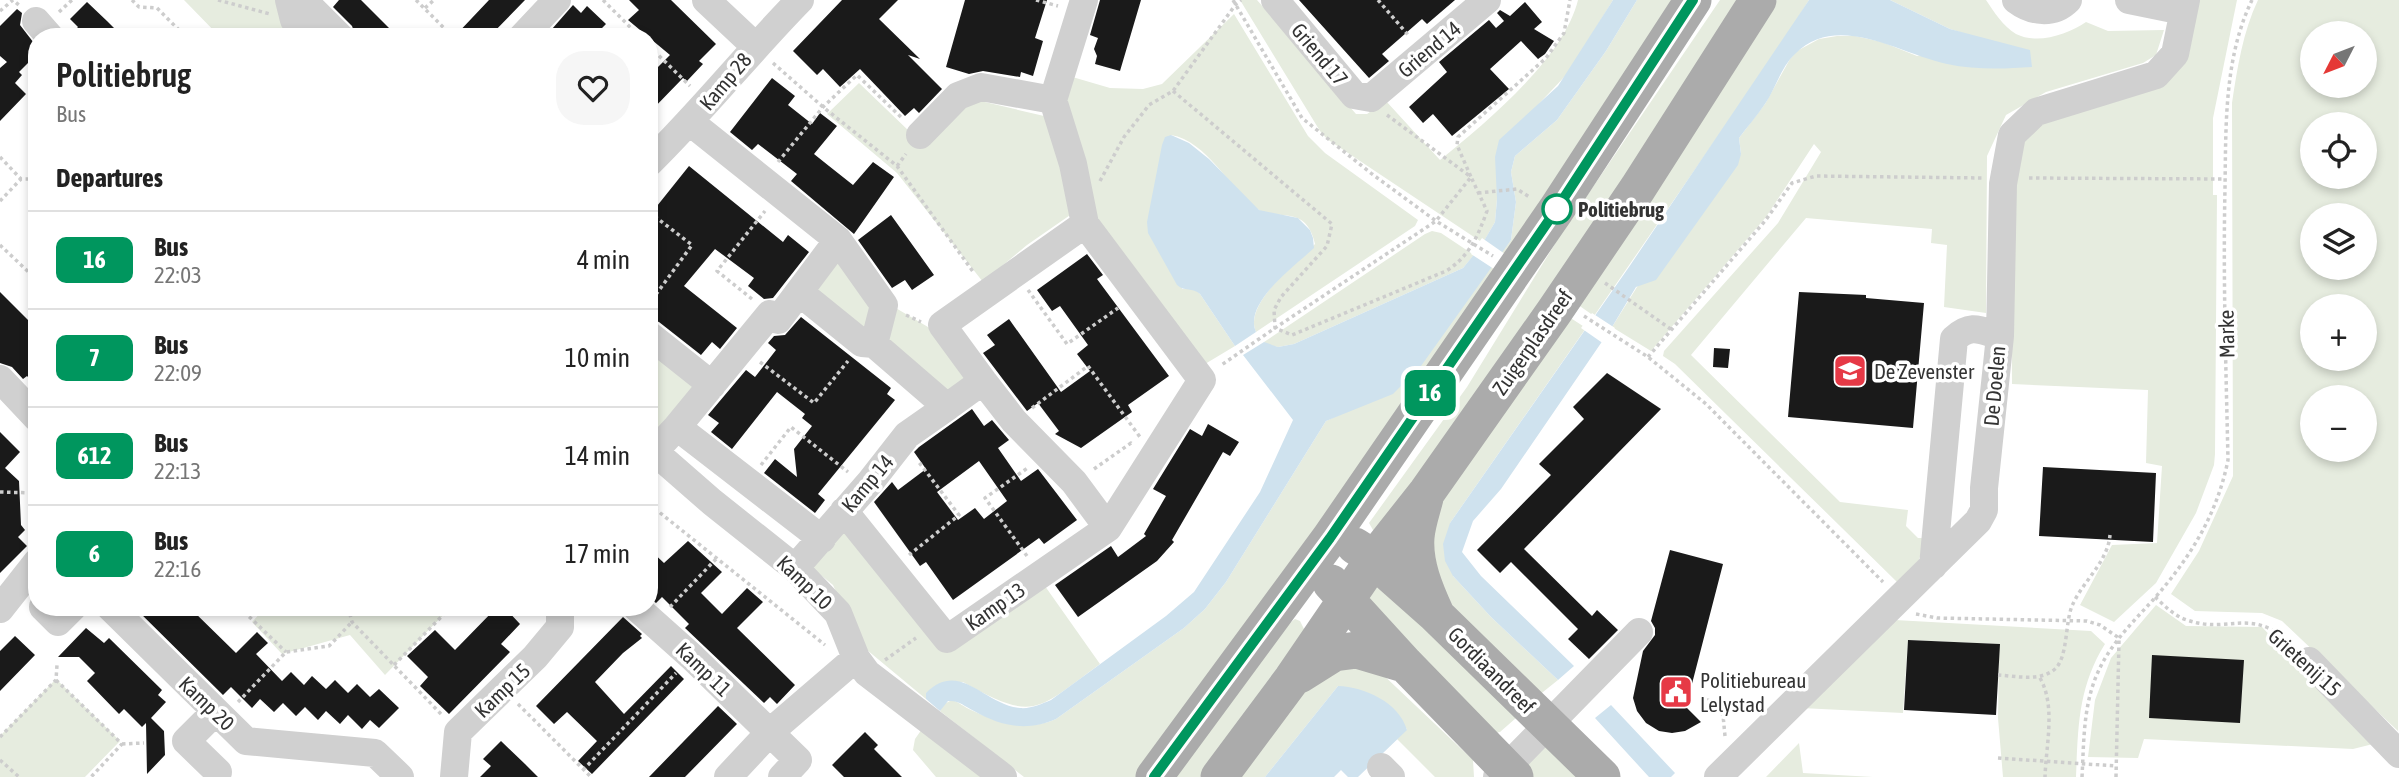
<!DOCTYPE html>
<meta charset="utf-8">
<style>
body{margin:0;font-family:"Asap Condensed",sans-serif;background:#f6f6f6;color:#222;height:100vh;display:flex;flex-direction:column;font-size:26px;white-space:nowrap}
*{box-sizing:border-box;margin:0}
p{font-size:23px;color:#767676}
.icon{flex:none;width:38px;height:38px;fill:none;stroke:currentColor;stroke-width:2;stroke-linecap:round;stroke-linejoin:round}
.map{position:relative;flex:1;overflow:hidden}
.drawer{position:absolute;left:28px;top:28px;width:630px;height:588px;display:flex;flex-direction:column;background:#fff;border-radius:28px;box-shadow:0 4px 10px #0003}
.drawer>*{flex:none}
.badge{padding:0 14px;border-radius:10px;font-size:24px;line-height:46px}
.needle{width:46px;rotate:228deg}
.fabs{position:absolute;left:2300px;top:21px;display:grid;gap:14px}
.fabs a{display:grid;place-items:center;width:77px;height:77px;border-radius:50%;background:#fff;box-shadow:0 4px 10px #0003;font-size:35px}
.map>.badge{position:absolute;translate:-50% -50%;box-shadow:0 0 0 4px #fff}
h2{padding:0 28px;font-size:26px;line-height:63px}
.round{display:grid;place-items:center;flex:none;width:74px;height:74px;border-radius:28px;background:#f6f6f6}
.head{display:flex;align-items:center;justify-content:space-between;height:119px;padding:0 28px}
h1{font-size:33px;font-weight:600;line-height:52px}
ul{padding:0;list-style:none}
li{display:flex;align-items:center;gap:21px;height:98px;padding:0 28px;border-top:2px solid #e0e0e0}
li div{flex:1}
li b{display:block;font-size:26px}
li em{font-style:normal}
li .badge{min-width:77px;font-weight:700;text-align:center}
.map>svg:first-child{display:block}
.green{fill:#e6ecdf;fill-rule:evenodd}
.water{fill:#cfe2ee}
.pier{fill:#fff}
.building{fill:#1a1a1a;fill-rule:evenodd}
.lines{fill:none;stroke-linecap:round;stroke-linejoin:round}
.path{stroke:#cdcdcd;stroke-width:3.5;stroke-dasharray:3.5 3.5;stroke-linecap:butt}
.minor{stroke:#d0d0d0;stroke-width:28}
.major{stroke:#ababab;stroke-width:37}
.line-casing{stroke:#fff;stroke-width:16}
.line{stroke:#00965e;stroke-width:10}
.stop-dot{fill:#fff;stroke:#00965e;stroke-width:3.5}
.labels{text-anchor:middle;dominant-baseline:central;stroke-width:7;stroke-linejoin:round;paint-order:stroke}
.street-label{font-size:21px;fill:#333;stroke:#fff}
.stop-label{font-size:21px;font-weight:bold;fill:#333;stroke:#fff;text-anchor:start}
.poi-label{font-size:21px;fill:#333;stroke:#fff;text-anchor:start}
</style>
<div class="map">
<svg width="2399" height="777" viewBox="0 0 2399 777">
<rect width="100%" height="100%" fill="#fff"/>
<path class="green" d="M184,0H280L291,37H220Z
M1240,0H1257L1356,114H1367L1386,101L1440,160C1486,123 1564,58 1578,0H1613L1568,73L1533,110L1497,199L1495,222L1483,243L1327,139L1320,131Z
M1637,0H1689L1511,262L1500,254L1511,240L1516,202L1511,172L1515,156L1557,120L1606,51Z
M1720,0H1743L1581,248L1379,534L1373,530L1369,523L1467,387L1561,234Z
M1777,0H1809L1778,49L1594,316L1574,302Z
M1890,0H1986C1994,12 2003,26 2016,34C2038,45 2068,34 2086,22L2108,31L2164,30L2156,55L2143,63L2046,92L2006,115L1987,156L1986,313L1944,307L1947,245L1931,243L1932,229L1806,218L1691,355L1840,502L1908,510L1906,526L1918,538H1925L1919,560L1897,582L1675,364L1663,356L1664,351L1778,223L1821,152L1814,144L1766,217L1651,351L1612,327L1637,287L1741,154L1739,138L1765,104L1790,59L1797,51L1819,39L1837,36H1855L1882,42L1917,56L1988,41L1950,29Z
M2197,0H2237L2213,118V195H2217L2215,454L2214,465L2196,513L2156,583L2114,622L2080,605L2112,545L2157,543L2162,466L2146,463L2148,390L2012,384L2011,171L2023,138L2040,121L2160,84Z
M2258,0H2399L2398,731L2282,621L2262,613L2195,611L2171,594L2199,551L2233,476L2232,103C2237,69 2243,31 2258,0ZM2312,33H2364V86H2312ZM2312,124H2364V177H2312ZM2312,215H2364V268H2312ZM2312,306H2364V359H2312ZM2312,397H2364V450H2312Z
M1234,14L1308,136L1325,153L1418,220L1415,226L1256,332C1243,304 1296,263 1315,244C1306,202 1275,223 1256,208C1229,188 1207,141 1171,135L1182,289H1195L1200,294L1235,346L1200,367L1100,226L1062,107L1069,76L1110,88L1143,89L1162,84Z
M859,83L910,132L972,99L1044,116L1076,211L1027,245L983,282L897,173L827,114Z
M1432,231L1441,233L1474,255L1463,268L1294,344L1278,347L1265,344L1264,342L1425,234Z
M834,254L876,300L862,336L802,292Z
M1492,266L1503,273L1139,777H1024L940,711L944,704L952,700C959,702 964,707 971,710C1000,723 1026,732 1056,719L1184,628L1205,609L1226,582L1326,421L1354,408L1479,282Z
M894,307L945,337L969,380L955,393L938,385L885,343Z
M1566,315L1586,328L1450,523L1453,576L1491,617L1558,680L1538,696L1429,581L1435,507Z
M649,350L697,386L655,440L649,434Z
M847,526L940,651L1040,579L1100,664C1037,710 1035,723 963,682L926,693V699L861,645L833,585L806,563Z
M1374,568L1516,718L1500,732L1491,734L1353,598Z
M2156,605L2186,626L2262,627L2373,744L2353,749L2144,739L2138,758L2088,757L2095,700L2111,658Z
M266,607H451L385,675L350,635L282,654L252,622Z
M1295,619L1300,621L1304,629L1303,637L1200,777H1175L1286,626Z
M1895,620L2091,631L2105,644C2078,687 2078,728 2076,777H2003L1998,718L1999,644L1908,640L1903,713L1801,708Z
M1331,665L1377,669L1473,760L1474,777H1435L1397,739L1407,729L1338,686L1265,777H1239L1316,677Z
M56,679L120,741L85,777H0V736Z
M922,729L983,777H936L913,750L915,739Z
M1799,743L1803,773L1873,777H1766Z
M1545,745L1579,777H1526V755Z"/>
<path class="water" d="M1613,0H1637L1606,51L1557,120L1515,156L1511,172L1516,202L1511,240L1421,366L1393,394L1326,421L1226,582L1205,609L1184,628L1056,719C1026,732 1001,726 974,711C964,706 959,700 948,701L940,711L926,699V693C960,659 984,705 1020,708C1031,709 1041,704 1051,700L1166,616L1194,592L1260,492L1293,420L1243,355L1264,342L1278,347L1294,344L1463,268L1481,246L1495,222L1497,199L1495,157L1499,140L1558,86Z
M1809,0H1890L1950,29L2030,50L2032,67C2004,69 1975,70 1947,64C1900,54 1837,11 1795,54C1781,67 1776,88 1765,104C1757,116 1747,127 1739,138L1741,154L1738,165L1656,280L1636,287L1612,327L1501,489L1473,521L1462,552L1481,576L1574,666L1558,680L1491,617L1453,576L1445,561L1443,544L1450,523L1629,267Z
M1171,135L1189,143L1209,159L1259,210L1298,218L1310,230L1313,238L1314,248C1295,266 1243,303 1256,332L1235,346L1200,294C1193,287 1184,292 1177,285L1148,233L1147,222L1162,145L1165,137Z
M1338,686C1364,687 1399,702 1407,730L1358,777H1348L1341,770L1334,777H1265Z
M1611,705L1675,773L1671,777H1649L1595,718Z"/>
<path class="pier" d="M1482,238L1505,254L1494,269L1471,254Z
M1592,313L1615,328L1604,344L1581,328Z"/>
<path class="building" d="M339,0H361L398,37H356L352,26L333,7Z
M489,0H525L489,37H454Z
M629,0H671L716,44L699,61L703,64L687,81L683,78L649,113V76L670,55L628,20L639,10Z
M842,0H898L879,19L920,59L908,55L942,89L919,113L914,108L905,116L860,69L840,87L823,69L817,75L793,51Z
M965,0H1047L1035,38L1043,41L1033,76L1021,72L1020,77L983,71L969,74L946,67Z
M1100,0H1141L1120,71L1095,64L1097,56L1094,49L1098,38L1090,35Z
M1299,0H1455L1427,24L1422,19L1382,54L1389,61L1369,78Z
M87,2L107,21L123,37H69L78,27L70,19Z
M1525,2L1542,22L1534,29L1554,41L1545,54L1538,59L1521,41L1490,69L1509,89L1452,136L1433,114L1423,123L1409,107L1447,72L1439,62L1489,20L1496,28L1504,21L1497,13L1500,10L1510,16Z
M573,5L581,13L587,6L606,24L593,37H545Z
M17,9L22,13L20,25L37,47V54L19,72L22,75L15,83L26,94L0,121V68L7,62L0,56V26Z
M772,78L795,96L788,105L812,124L820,113L837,126L814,154L829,166L853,185L873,162L894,177L854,234L791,181L797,174L758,144L752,150L730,132Z
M689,166L783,242L788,235L809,252L773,298L764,299L748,286L754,278L715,249L684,286L737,328L720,349L712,342L701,355L659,322L649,319V200L657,206Z
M891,215L934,275L912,290L905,280L892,288L858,240Z
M1087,254L1103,275L1097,279L1169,376L1128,405L1132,412L1081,448L1055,434L1059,431L1038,403L1027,411L983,353L995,345L987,335L1009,319L1061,392L1090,371L1077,354L1088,345L1060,306L1052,311L1037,290Z
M0,292L37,329V386L27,376L23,379L12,367L0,363Z
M1799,292L1866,295V298L1924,303L1913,428L1788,417Z
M801,317L891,388L887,394L895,400L818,494L825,500L815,513L764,473L775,459L797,477L794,449L812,426L802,418L805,414L777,392L732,449L711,432L719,423L708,415L746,370L755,377L776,350L768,343L774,336L785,335Z
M1714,348L1730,349L1728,368L1713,367Z
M1607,373L1661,409L1524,549L1592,616L1597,610L1618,630L1589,659L1568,639L1578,629L1511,562L1500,573L1477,550L1551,475L1539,464L1584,419L1573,407Z
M972,409L984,426L992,420L1009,440L998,448L1021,481L1038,469L1077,520L1044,544L1039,538L953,600L926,562L920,566L874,502L892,482L898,490L926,469L914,452L919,447ZM979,461L1007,501L984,519L975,508L958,520L937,492Z
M1208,424L1239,442L1230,456L1223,452L1172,540L1174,542L1157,561L1078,617L1055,585L1111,546L1118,557L1146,536L1144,534L1166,496L1153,489L1190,429L1202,436Z
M0,432L20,452L5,468L19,481L21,525L25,530L18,537L27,546L0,573Z
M2043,467L2156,473L2153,542L2039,536Z
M688,541L722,572L701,593L722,614L747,588L763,602L737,628L795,685L777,704L770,697L764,703L685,628L689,624L662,597L656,603L649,597V549L664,563Z
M1670,550L1723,564L1686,707L1701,722L1685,731L1672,733L1659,731L1646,723L1637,711L1633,698L1643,651L1655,635V628L1651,621Z
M134,607H189L236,653L257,632L268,643L256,654L282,681L291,672L304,685L312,676L326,689L335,680L348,693L357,684L370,697L379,689L399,708L379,728L370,720L362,729L348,715L340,724L326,711L318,720L305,707L296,716L283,703L274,712L260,699L252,708L231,687L223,695Z
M497,607H504L520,624L501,644L510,652L449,714L420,686L428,677L407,656L435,630L455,650Z
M623,617L642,634L640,636L642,638L623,653L595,682L624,714L671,666L684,679L592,774L578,761L597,741L567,712L554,724L536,706Z
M86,628L104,643L109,638L162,690L158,695L166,702L151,718L164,731L165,755L147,774L146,723L142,727L124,709L119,714L87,681L95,673L79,657H58Z
M15,636L35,655L0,691V651Z
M1908,640L2000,644L1996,715L1904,710Z
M2152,655L2244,660L2240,723L2149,718Z
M718,706L737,724L685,777H649Z
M865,732L878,745L874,749L902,777H844L832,765Z
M501,741L525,764L538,777H480L491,766L483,759Z"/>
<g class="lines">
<path class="path" d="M132,0L139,7L157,8L186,37
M218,0L270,14
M416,0L453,37
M603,0L640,37
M1036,0L1058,6
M1233,0L1302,118L1372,174L1436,221L1493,256
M1378,0L1409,36
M425,8L434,0
M0,11L13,0L20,6
M59,12L72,0
M649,46L690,86
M773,63L823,107L897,166L974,273
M1173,91L1332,224L1327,246L1281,297L1274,310L1275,328L1292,335L1446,271C1469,257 1478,236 1487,211L1471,177L1436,221L1275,328L1220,366
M1387,115L1471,177L1457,145L1458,137L1546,58L1564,33L1570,0
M0,157L21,179
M778,162L823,107L857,75L903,119
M897,166L906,154
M2029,178L2225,179
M1100,181L1124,137L1149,105L1173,91L1236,4L1241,0
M1478,193L1517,189L1531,198
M0,201L21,179H37
M649,212L692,245L649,304
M0,245L37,280
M30,274L37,263
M1605,283L1672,330
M1028,290L1067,344L1118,308
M752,299L717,271L765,211
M906,315L921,322
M1584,316L1648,357L1706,404L1883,582
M1648,357L1765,221L1792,183L1816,176L1982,178
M760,362L814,403L848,361
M1032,408L1088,366L1140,437
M761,465L791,427L848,472
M1094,469L1131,443L1133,445
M0,492L37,493
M649,504L825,645
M909,555L959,515L918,461
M1027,556L985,498L1029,467
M2155,597C2165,606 2174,616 2187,620C2229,635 2251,605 2292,645
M239,607L286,652
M348,607L352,622L442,715
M670,607L717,558
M1916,614L1937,618L2087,621L2100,625L2119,638
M885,660L916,638
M394,665L451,607
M1998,675C2016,676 2040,682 2055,669C2068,657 2065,623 2072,606C2082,582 2108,562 2110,535
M2040,678C2056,706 2046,745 2045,777
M56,680L122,744L91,777
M238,702L286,652L329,646L352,622
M518,704L591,777
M1725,736L1723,715L1707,700L1757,708
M0,737L56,680L57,665
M122,744L144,743
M1998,758L2116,766
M0,760L19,777
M583,770L676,673
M2082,777C2084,741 2083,705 2098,672C2111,643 2133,622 2153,600C2190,558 2217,515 2228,460C2226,369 2223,279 2225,188C2226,125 2224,58 2252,0
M2116,777L2119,640"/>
<path class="minor" d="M289,0L294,20L311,37
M706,0L755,46
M1275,0L1354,95L1371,98L1487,0
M2016,0C2032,12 2053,15 2068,0
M2129,0L2183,11
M308,5L340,37
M36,21L50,37
M522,37L557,0
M1053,100L1084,0
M690,122L838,240L884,305L874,344L947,407L907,435L871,481L795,568
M649,163C702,111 748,53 800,0
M799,292L862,343L874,344
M649,335L712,385
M2000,336L2003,184L2012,135L2036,112L2156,75L2175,54L2186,0
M0,379L37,418
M983,381L1014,421L1074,482L1108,528
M947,407L983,381L942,325L1085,224
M677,427L822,539
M649,447L712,502L795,568L838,613L856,658L867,673L1003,777
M649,457L677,427L770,314L778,320L838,240
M844,511L947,639L1108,528L1202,380L1085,224L1073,164L1053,100L981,87L958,96L920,135
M43,607L58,622L73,607
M110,607L246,741L375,753L400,777
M636,607L692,657L798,760L782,777
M0,609L37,562
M2309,661L2399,754
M215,712L186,741L218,772
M1381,767L1391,777
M454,777L458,732L535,657L560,627V607
M728,777L770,732L856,658
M1497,777L1639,632
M1718,777L1978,521L1984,510V488L2000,336C1980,330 1971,323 1954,339L1933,566"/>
<path class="major" d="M1425,498C1422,510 1417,524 1416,537C1414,564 1425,590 1436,614
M1355,546L1366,553L1436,615L1602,777
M1331,583L1405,664L1515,777
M1299,675L1334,653L1357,650L1404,664
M1154,777L1330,538L1556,210L1693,0
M1219,777L1292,679L1374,559L1427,492L1554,312L1638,188L1758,0"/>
</g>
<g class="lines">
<defs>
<path id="line" d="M1154,777L1330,538L1556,210L1693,0"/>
</defs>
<use href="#line" class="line-casing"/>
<use href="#line" class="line"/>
</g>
<defs>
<symbol id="school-square" viewBox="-11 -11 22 22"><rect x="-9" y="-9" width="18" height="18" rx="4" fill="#e63946" stroke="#fff"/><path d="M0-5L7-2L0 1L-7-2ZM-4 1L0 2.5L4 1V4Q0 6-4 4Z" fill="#fff"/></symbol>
<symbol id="civic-square" viewBox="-11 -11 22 22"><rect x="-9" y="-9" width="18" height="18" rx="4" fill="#e63946" stroke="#fff"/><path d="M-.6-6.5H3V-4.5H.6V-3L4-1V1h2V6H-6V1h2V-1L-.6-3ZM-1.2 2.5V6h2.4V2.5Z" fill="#fff"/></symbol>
</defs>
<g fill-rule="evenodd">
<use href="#school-square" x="1831" y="352" width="38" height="38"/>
<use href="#civic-square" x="1657" y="673" width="38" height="38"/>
</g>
<circle class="stop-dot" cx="1557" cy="209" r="14"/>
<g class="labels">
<g class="street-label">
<text transform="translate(1429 49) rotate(-40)">Griend 14</text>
<text transform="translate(1320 54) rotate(50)">Griend 17</text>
<text transform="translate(725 81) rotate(-50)">Kamp 28</text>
<text transform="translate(2226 334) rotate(-91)">Marke</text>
<text transform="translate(1532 342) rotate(-55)">Zuigerplasdreef</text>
<text transform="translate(1994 386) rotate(-85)">De Doelen</text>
<text transform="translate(867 483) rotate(-50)">Kamp 14</text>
<text transform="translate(805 582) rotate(44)">Kamp 10</text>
<text transform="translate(995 606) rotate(-35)">Kamp 13</text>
<text transform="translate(2305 662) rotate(42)">Grietenij 15</text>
<text transform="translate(704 669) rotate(44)">Kamp 11</text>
<text transform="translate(1492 670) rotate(45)">Gordiaandreef</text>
<text transform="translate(502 690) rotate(-44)">Kamp 15</text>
<text transform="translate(207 703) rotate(44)">Kamp 20</text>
</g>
<g class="stop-label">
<text x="1578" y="209">Politiebrug</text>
</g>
<g class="poi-label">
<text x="1874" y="371">De Zevenster</text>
<text x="1700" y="680">Politiebureau<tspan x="1700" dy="24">Lelystad</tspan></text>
</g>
</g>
</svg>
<div class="fabs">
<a><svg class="needle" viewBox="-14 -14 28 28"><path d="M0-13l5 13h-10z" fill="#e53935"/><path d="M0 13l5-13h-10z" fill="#767676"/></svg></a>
<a><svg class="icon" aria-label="locate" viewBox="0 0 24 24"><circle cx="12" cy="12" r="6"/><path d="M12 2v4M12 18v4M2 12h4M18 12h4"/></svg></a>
<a><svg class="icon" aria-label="layers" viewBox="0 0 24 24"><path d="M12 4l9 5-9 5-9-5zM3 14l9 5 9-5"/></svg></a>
<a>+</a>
<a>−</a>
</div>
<b class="badge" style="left:1430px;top:393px;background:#00965e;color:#fff">16</b>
<section class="drawer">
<div class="head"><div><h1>Politiebrug</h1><p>Bus</p></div><a class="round"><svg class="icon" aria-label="heart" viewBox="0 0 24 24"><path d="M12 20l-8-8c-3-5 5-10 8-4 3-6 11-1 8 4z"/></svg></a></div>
<h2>Departures</h2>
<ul>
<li><span class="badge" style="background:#00965e;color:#fff">16</span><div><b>Bus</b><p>22:03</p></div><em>4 min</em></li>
<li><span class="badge" style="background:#00965e;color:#fff">7</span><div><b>Bus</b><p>22:09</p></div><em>10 min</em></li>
<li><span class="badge" style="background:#00965e;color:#fff">612</span><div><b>Bus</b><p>22:13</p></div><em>14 min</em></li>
<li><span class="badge" style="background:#00965e;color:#fff">6</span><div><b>Bus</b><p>22:16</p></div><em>17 min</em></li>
</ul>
</section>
</div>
